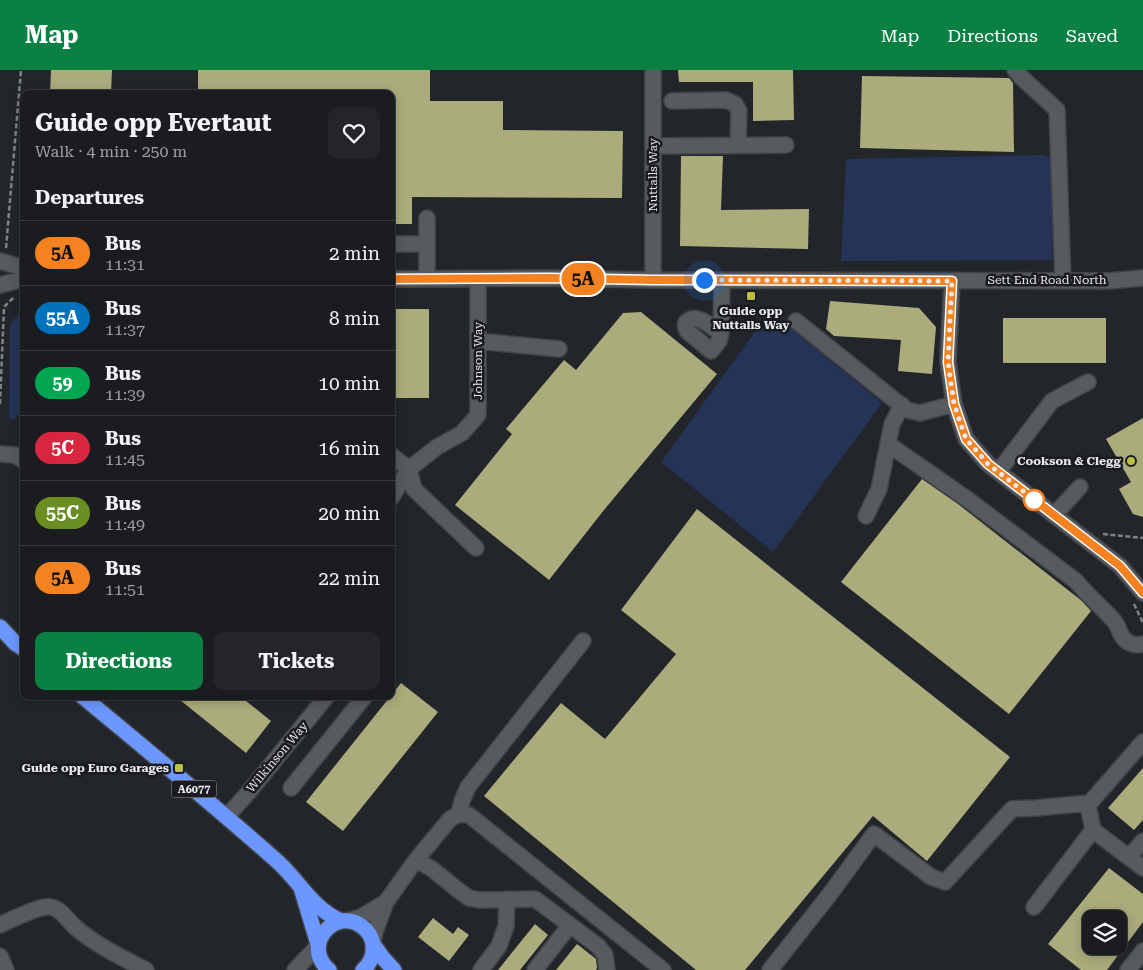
<!DOCTYPE html>
<meta charset="utf-8">
<style>
body{margin:0;font-family:"Roboto Serif",serif;background:#232529;color:#f1f3f6;height:100vh;display:flex;flex-direction:column;font-size:19px;white-space:nowrap}
*{box-sizing:border-box;margin:0}
p{font-size:16px;color:#9fa1a5}
.icon{flex:none;width:28px;height:28px;fill:none;stroke:currentColor;stroke-width:2;stroke-linecap:round;stroke-linejoin:round}
.map{position:relative;flex:1;overflow:hidden}
.panel{position:absolute;left:20px;top:20px;width:375px;height:610px;display:flex;flex-direction:column;background:#1a1c20;border-radius:10px;box-shadow:0 2px 12px #0003,0 0 0 1px #383a3e}
.panel>*{flex:none}
.badge{padding:0 10px;border-radius:16px;font-size:18px;line-height:32px}
.fabs{position:absolute;left:1082px;top:840px;display:grid;gap:10px}
.fabs a{display:grid;place-items:center;width:45px;height:45px;border-radius:10px;background:#1a1c20;box-shadow:0 2px 12px #0003,0 0 0 1px #383a3e;font-size:25px}
.you{position:absolute;width:25px;height:25px;margin:-12px;border:4px solid #fff;border-radius:50%;background:#1a73e8;box-shadow:0 0 0 8px #1a73e833}
.map>.badge{position:absolute;translate:-50% -50%;box-shadow:0 0 0 2px #fff}
h2{padding:0 15px;font-size:19px;line-height:45px}
.round{display:grid;place-items:center;flex:none;width:52px;height:52px;border-radius:10px;background:#232529}
.headline{display:flex;align-items:center;justify-content:space-between;height:85px;padding:0 15px}
h1{font-size:24px;font-weight:700;line-height:38px}
.primary-button{display:flex;gap:10px;margin-top:auto;padding:10px 15px}
.primary-button a{flex:1;height:58px;border-radius:10px;background:#0b8043;color:#fff;font-size:20px;font-weight:700;line-height:58px;text-align:center}
.primary-button a+a{background:#232529;color:#f1f3f6}
ul{padding:0;list-style:none}
li{display:flex;align-items:center;gap:15px;height:65px;padding:0 15px;border-top:1px solid #383a3e}
li div{flex:1}
li b{display:block;font-size:19px}
li em{font-style:normal}
li .badge{min-width:55px;font-weight:700;text-align:center}
header{display:flex;align-items:center;gap:30px;box-sizing:border-box;height:70px;padding:0 25px;background:#0b8043;color:#fff}
header strong{font-size:24px}
nav{display:flex;gap:28px;margin-inline-start:auto;font-size:18px}
.map>svg:first-child{display:block}
.green{fill:#253456}
.building{fill:#aaac7b;fill-rule:evenodd}
.lines{fill:none;stroke-linecap:round;stroke-linejoin:round}
.minor-casing{stroke:#414347;stroke-width:18}
.highway-casing{stroke:#414347;stroke-width:18}
.path{stroke:#818388;stroke-width:2.5;stroke-dasharray:5 2.5;stroke-linecap:butt}
.minor{stroke:#575a5f;stroke-width:15}
.highway{stroke:#6b97fe;stroke-width:15}
.line-casing{stroke:#fff;stroke-width:11}
.line{stroke:#f58220;stroke-width:8}
.walk{stroke:#e8e9ed;stroke-width:5;stroke-dasharray:0 9}
.poi-dot{fill:#bdbf43;stroke:#191b20;stroke-width:2}
.stop-dot{fill:#fff;stroke:#f58220;stroke-width:2.5}
.labels{text-anchor:middle;dominant-baseline:central;stroke-width:5;stroke-linejoin:round;paint-order:stroke}
.shield{fill:#191b20;stroke:#aaabb0;stroke-width:1}
.shield-label{font-size:11px;font-weight:bold;fill:#e8e9ed}
.street-label{font-size:12px;fill:#e8e9ed;stroke:#191b20}
.poi-label{font-size:12px;font-weight:bold;fill:#e8e9ed;stroke:#191b20;text-anchor:end}
</style>
<header>
<strong>Map</strong>
<nav><a>Map</a><a>Directions</a><a>Saved</a></nav>
</header>
<div class="map">
<svg width="1143" height="900" viewBox="0 0 1143 900">
<rect width="100%" height="100%" fill="#22252a"/>
<path class="green" d="M1044,85L1053,89L1052,190L841,191L846,89Z
M24,238V339L14,350L9,349L10,254Z
M770,241L882,333L773,482L661,392Z"/>
<path class="building" d="M51,0H112L111,24H50Z
M198,0H430V31H503V60L623,61L622,128L412,127V154H391V24H198Z
M678,0H793L794,50L753,51V12H679Z
M862,6L1009,8L1013,13L1014,82L860,78Z
M681,86H723L721,140L809,139L808,179L680,176Z
M830,231L919,238L936,257L932,304L898,301L901,270L834,266L826,259Z
M391,239H429V328H391Z
M641,242L717,304L604,440L549,510L455,435L512,364L506,359L564,290L576,300L623,243Z
M1003,248H1106V293H1003Z
M1143,348V447L1133,444L1119,419L1131,412L1106,369Z
M922,409L958,434L1082,531L1091,541L1009,644L841,512Z
M697,439L1010,687L927,791L873,746L745,900H696L484,726L561,633L605,669L676,584L621,540Z
M401,613L438,642L343,761L306,732Z
M175,626H240L271,651L246,683Z
M1143,698V750L1134,760L1108,738Z
M1109,798L1143,824V852L1107,900H1081L1048,874ZM1091,849H1119V876H1091Z
M433,848L453,864L458,857L469,865L449,891L418,867Z
M535,854L548,865L520,900H498Z
M577,874L596,889L597,898L596,900H556Z"/>
<g class="lines">
<defs>
<path id="minor" d="M653,0V210
M1015,0L1021,7L1057,40L1063,211
M672,31L726,30L735,34L739,41L738,75
M653,76L786,75
M391,174H427
M0,191L24,198
M391,209L548,208L653,210L1108,211L1143,208
M427,209V148
M952,211L948,292L954,334L966,369L988,394L1120,496L1143,523
M0,215L24,209
M796,251L907,340L920,343L954,334
M721,263C713,258 699,244 689,250C684,253 685,257 687,261L711,281L719,271L721,263L722,210
M478,271L559,279
M888,374L967,429L1076,511C1088,526 1103,538 1115,552C1120,559 1120,568 1128,572C1132,575 1138,575 1143,574
M0,384L15,385L24,391
M391,385L409,399L414,419L476,478
M998,402L1052,331L1088,312
M391,428L409,399L437,377L462,363L478,345V209
M1054,445L1080,417
M866,446L879,419L892,354L902,335
M291,718L365,626
M459,744L462,731L468,717L583,571
M227,746L248,723L327,626
M1093,760L1088,735L1143,672
M1093,760L1143,798
M1129,787L1143,771
M416,790L432,799L458,820L469,828L480,830L535,829L598,876L605,885L607,900
M1034,837L1093,760
M347,851L361,847L386,832
M0,855C11,850 40,835 51,837C61,839 67,849 74,856C95,875 121,887 146,900
M373,872L375,862L386,832L416,790L450,749L459,744L469,745L663,900
M0,886L6,900
M295,900L318,876
M481,900L499,876L506,856L507,829
M535,900L570,855
M770,900L830,824L874,764L931,807L945,812L1012,739L1035,738L1090,733
M1128,900L1143,881"/>
<path id="highway" d="M0,557L16,574L24,579
M82,626C148,681 214,735 278,792C299,811 313,839 341,851
M302,821L318,874
M373,874L383,888L394,900
M329,900C299,874 339,833 365,859C370,864 373,870 373,876C374,885 370,894 363,900"/>
</defs>
<use href="#minor" class="minor-casing"/>
<use href="#highway" class="highway-casing"/>
<path class="path" d="M6,178L21,0
M0,334L4,237L14,227
M1103,464L1143,468
M1134,534L1143,553"/>
<use href="#minor" class="minor"/>
<use href="#highway" class="highway"/>
</g>
<g class="lines">
<defs>
<path id="line" d="M391,209L548,208L653,210L952,211L948,292L954,334L966,369L988,394L1120,496L1143,523"/>
</defs>
<use href="#line" class="line-casing"/>
<use href="#line" class="line"/>
<path class="walk" d="M704,210L952,211L948,292L954,334L966,369L988,394L1040,434L1034,430"/>
</g>
<g class="poi-dot">
<rect x="746" y="221" width="10" height="10" rx="2.5"/>
<circle cx="1131" cy="391" r="5"/>
<rect x="174" y="693" width="10" height="10" rx="2.5"/>
</g>
<circle class="stop-dot" cx="1034" cy="430" r="10"/>
<g class="labels">
<rect class="shield" x="171.5" y="710.5" width="45" height="17" rx="4"/>
<g class="shield-label">
<text x="194" y="719">A6077</text>
</g>
<g class="street-label">
<text transform="translate(653 105) rotate(-90)">Nuttalls Way</text>
<text x="1047" y="210">Sett End Road North</text>
<text transform="translate(478 291) rotate(-90)">Johnson Way</text>
<text transform="translate(277 687) rotate(-50)">Wilkinson Way</text>
</g>
<g class="poi-label">
<text x="751" y="241" text-anchor="middle">Guide opp<tspan x="751" dy="14">Nuttalls Way</tspan></text>
<text x="1121" y="391">Cookson &amp; Clegg</text>
<text x="169" y="698">Guide opp Euro Garages</text>
</g>
</g>
</svg>
<div class="fabs">
<a><svg class="icon" aria-label="layers" viewBox="0 0 24 24"><path d="M12 4l9 5-9 5-9-5zM3 14l9 5 9-5"/></svg></a>
</div>
<div class="you" style="left:704px;top:210px"></div>
<b class="badge" style="left:583px;top:209px;background:#f58220;color:#111">5A</b>
<section class="panel">
<div class="headline"><div><h1>Guide opp Evertaut</h1><p>Walk · 4 min · 250 m</p></div><a class="round"><svg class="icon" aria-label="heart" viewBox="0 0 24 24"><path d="M12 20l-8-8c-3-5 5-10 8-4 3-6 11-1 8 4z"/></svg></a></div>
<h2>Departures</h2>
<ul>
<li><span class="badge" style="background:#f58220;color:#111">5A</span><div><b>Bus</b><p>11:31</p></div><em>2 min</em></li>
<li><span class="badge" style="background:#0072bc;color:#fff">55A</span><div><b>Bus</b><p>11:37</p></div><em>8 min</em></li>
<li><span class="badge" style="background:#00a651;color:#fff">59</span><div><b>Bus</b><p>11:39</p></div><em>10 min</em></li>
<li><span class="badge" style="background:#d7263d;color:#fff">5C</span><div><b>Bus</b><p>11:45</p></div><em>16 min</em></li>
<li><span class="badge" style="background:#6b8e23;color:#fff">55C</span><div><b>Bus</b><p>11:49</p></div><em>20 min</em></li>
<li><span class="badge" style="background:#f58220;color:#111">5A</span><div><b>Bus</b><p>11:51</p></div><em>22 min</em></li>
</ul>
<div class="primary-button"><a>Directions</a><a>Tickets</a></div>
</section>
</div>
